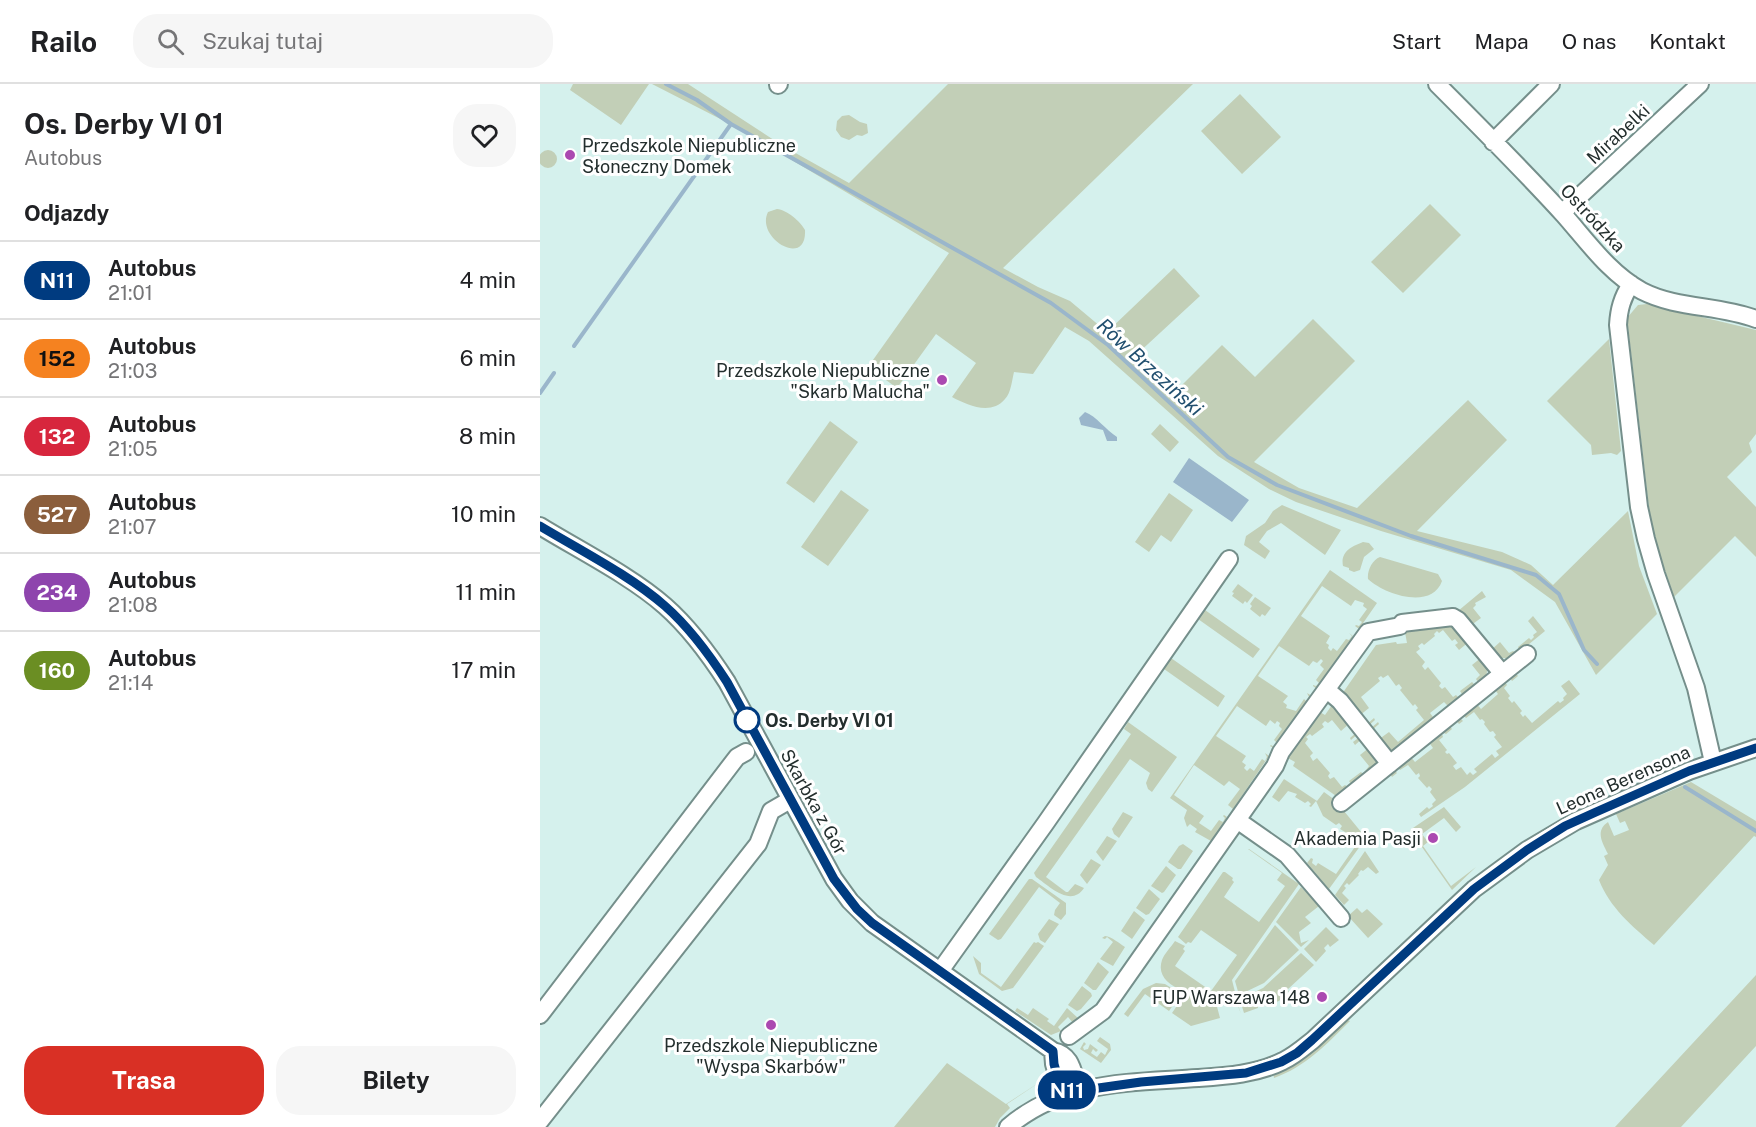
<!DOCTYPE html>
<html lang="pl">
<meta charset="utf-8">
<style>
body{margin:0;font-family:"Public Sans",sans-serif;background:#f6f6f6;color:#202124;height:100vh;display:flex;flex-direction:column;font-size:22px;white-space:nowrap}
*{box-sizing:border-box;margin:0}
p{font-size:20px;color:#757577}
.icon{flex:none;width:33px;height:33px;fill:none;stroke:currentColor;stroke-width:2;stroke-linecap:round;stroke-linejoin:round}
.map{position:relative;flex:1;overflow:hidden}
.side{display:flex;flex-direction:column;background:#fff;width:540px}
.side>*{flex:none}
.badge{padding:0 12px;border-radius:20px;font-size:21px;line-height:39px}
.map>.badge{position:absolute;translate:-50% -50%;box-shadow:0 0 0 3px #fff}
h2{padding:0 24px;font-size:22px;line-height:54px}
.round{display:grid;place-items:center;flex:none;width:63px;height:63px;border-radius:24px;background:#f6f6f6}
.headline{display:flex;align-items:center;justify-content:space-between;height:102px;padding:0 24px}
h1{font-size:28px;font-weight:700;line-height:45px}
.cta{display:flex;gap:12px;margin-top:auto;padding:12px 24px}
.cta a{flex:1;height:69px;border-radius:24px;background:#d93025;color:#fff;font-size:24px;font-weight:700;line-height:69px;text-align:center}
.cta a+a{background:#f6f6f6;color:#202124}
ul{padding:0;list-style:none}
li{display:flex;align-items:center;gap:18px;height:78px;padding:0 24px;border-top:2px solid #e0e0e0}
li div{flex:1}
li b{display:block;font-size:22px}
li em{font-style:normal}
li .badge{min-width:66px;font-weight:700;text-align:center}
header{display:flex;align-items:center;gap:36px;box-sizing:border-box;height:84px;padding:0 30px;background:#fff;border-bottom:2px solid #e0e0e0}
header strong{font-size:28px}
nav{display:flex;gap:33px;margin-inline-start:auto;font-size:21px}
.search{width:420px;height:54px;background:#f6f6f6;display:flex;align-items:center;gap:15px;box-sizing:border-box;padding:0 21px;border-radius:24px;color:#757577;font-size:22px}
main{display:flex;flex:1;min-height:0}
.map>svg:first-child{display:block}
.green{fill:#c2cfb7}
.water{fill:#9ab6cb}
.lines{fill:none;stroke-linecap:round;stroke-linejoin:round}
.stream{stroke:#9ab6cb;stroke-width:4}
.minor-casing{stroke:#758f8b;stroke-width:20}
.minor{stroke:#fff;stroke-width:16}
.line-casing{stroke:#fff;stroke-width:14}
.line{stroke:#003b80;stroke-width:9}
.poi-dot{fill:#ab49b1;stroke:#fff;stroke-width:2}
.stop-dot{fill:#fff;stroke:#003b80;stroke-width:3}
.labels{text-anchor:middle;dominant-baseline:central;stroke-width:6;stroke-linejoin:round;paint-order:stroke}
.street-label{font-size:18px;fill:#232e2d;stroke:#fff}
.poi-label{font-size:18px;fill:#232e2d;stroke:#fff;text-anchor:end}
.stop-label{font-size:18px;font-weight:bold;fill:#232e2d;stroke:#fff;text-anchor:start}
.water-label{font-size:20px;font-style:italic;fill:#214f6f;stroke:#fff}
</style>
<header>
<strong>Railo</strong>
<div class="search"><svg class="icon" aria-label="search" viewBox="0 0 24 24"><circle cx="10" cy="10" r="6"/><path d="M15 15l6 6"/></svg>Szukaj tutaj</div>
<nav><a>Start</a><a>Mapa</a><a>O nas</a><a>Kontakt</a></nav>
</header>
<main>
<section class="side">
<div class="headline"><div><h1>Os. Derby VI 01</h1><p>Autobus</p></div><a class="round"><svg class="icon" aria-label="heart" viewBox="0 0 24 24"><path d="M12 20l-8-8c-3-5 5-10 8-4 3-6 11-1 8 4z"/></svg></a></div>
<h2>Odjazdy</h2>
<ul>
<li><span class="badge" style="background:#003b80;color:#fff">N11</span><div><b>Autobus</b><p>21:01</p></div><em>4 min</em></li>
<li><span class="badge" style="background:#f58220;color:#111">152</span><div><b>Autobus</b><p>21:03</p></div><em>6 min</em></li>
<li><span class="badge" style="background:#d7263d;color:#fff">132</span><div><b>Autobus</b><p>21:05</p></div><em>8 min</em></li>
<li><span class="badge" style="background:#8b5e3c;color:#fff">527</span><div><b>Autobus</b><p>21:07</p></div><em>10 min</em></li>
<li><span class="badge" style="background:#8e44ad;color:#fff">234</span><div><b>Autobus</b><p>21:08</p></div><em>11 min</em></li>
<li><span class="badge" style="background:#6b8e23;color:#fff">160</span><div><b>Autobus</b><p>21:14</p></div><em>17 min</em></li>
</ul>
<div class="cta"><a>Trasa</a><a>Bilety</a></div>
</section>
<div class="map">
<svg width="1216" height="1043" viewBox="0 0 1216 1043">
<rect width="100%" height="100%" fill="#d5f1ed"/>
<path class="green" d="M33,0H109L81,41L30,6Z
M112,0H148L243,62L309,99L408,0H653L463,184L498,203L530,217L567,248L634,184L660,212L595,272L635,308L682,261L715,293L773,235L815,277L714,378L759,404L817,424L928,316L967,356L877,447L962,468L991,481L1013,501L1088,427L1099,482L1117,530L1056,591L1015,518L971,486L841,447L756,418L729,405L678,372L549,257L525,243L493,290L474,288C472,296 471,309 465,315C451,332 427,321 412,313L436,279L396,250L357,304L328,283L409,169L194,42Z
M700,10L741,53L702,90L661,47Z
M309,31L320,38L327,40L328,49L322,52L317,51L309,56L301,53L296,46L297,37L302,32Z
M-1 75a9 9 0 1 1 18 0a9 9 0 1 1-18 0Z
M890,120L921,151L863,209L831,178Z
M237,125C247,126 260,137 265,146C267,185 215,154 228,128Z
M1107,220L1216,246V350L1209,359L1212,368L1187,393L1216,423V473L1195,452L1134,513L1114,454L1108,416L1087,234L1098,221Z
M1069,255L1081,367L1077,371L1071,369L1052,371L1051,361L1007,317Z
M290,337L318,358L274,419L246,399Z
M620,340L639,358L630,368L611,350Z
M301,406L329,426L288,482L261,463Z
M629,409L653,426L631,458L621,451L609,468L595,458Z
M742,421L801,446L785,471L741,439L727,447L719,458L730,467L725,475L704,461L706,452L725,439L733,427Z
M823,458L829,459L834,465L824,473L820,486L814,488L809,486V484L803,482C800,467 813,462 823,458Z
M840,473L898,490L902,497C892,526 845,511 828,495C827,487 832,476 840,473Z
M790,486L837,519L819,545L815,542L816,541L819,542L822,538L819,536L827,525L823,522L824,519L815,516L811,522L782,502L761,532L790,552L786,559L789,561L788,564L791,567L793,564L797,567L806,555L809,556L812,552L809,549L813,552L777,605L773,602V601L776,602L779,599L776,596L784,585L780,581L783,577L781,575L777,579L773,577L769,582L739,562L718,592L748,612L743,618L747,621L746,624L756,627L764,615L766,617L769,613L767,609L772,612L735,665L730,662L731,661L734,663L737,659L734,656L742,645L739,642L740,639L737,637L735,640L730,636L726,642L697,622L676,652L706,672L702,678L706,681L704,684L707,687L710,684L714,687L722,675L725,677L727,673L725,669L729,672L693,725L688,721L700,705L689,697L684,702L654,681L634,711L664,732L659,739L671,747L679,736L683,738L685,734L683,732L684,731L687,733L671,757L655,748L657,745L650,740L647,743L644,734L647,726L630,714Z
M698,500L713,511L707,519L705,517L703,520L692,512L694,509L692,508Z
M942,507L946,513L935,519L936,521L933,524L941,534L930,542L918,527Z
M715,513L731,524L725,532L722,530L720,533L710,525L712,522L710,520Z
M665,526L720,565L713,574L658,535Z
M993,532L1005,547L971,575L955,573L950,567L960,558L969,569L973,567L975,568L979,565L978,563L989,554L991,556L994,553L993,551L997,548L988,537Z
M898,538L913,539L930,557L919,566L915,561L918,559L915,555L912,557L903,546L899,549L897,547L894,550L895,552L884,561L882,559L878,562L880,565L876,568L885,578L882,582L885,586L888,583L901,599L899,602L902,605L905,603L913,613L916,611L918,613L922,610L920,607L932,598L935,601L938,598L936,595L940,591L932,581L942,573L948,579L946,595L910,624L904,618L890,629L896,637C883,647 863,671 846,666L829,646L838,638L839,640L831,647L838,656L849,648L858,658L884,636L876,626L878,624L875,620L873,622L860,606L862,604L859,600L856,602L848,591L843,594L841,592L838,594L840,597L821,613L829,624L819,632L826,641L834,634L835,636L827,643L794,605L802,610L836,561L856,558L857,560L867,559L864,543Z
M631,574L685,612L678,623L624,585Z
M974,587L978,592L972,597L970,594L965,598L967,601L964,604L970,612L968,614L972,619L974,617L982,627L980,629L983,633L985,631L992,639L1018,617L1020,619L1024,616L1023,614L1027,610L1021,602L1029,596L1040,610L925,703L881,733L879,730L887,723L889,725L893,722L892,720L896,716L890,708L892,705L889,702L887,704L878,694L880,692L879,689L876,691L868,681L860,686L858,684L855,687L857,689L852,693L849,688L869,671L875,678L893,664L888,657L908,640L912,645L906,650L904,649L902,650L903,653L899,656L907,666L905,668L907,670L909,669L917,679L913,682L916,686L921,683L927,691L930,688L933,691L937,688L934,685L952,670L955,674L959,671L956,667L962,663L954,653L956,651L953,647L950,648L944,640L945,638L942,635L940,636L934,628L926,634L924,632L921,635L923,637L919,640L914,634L935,618L941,625L958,610L953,603Z
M787,617H790L819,649L811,656L810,654L817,648L810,639L801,647L792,636L788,639L785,637L782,640L784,643L772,652L770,650L766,653L768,655L765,659L773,669L770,672L773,677L777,674L790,689L788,692L790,695L794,693L802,703L805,701L808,703L811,700L809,697L821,688L823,690L829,682L820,671L830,663L823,654L815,661L813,658L821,652L838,674L839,680L799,714L753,682L755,678L746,673L778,627L785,631L792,621Z
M588,638L637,673L612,708L608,705L606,699L610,689L590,675L506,793L526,808H528L535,800L544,804C531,824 509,802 496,793L494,789L591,650L584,645Z
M744,695L777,717L784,708L795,716L826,754L789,805L767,779L771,774L773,775L772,779L776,782L778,779L796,790L819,757L812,749L810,751L800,745L802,742L799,739L796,741L783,732L776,717L771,723L769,722L771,720L768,717L765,719L755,713L757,710L748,707L739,718L732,713Z
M1151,698L1216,737V753L1214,752L1114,861C1092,842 1070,824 1059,796L1068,781L1064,772L1068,770C1062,758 1055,747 1068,738L1074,752L1089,746L1085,737L1080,739L1076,730Z
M904,723L921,743L916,748L904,734L882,750L888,758L883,762L911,802L936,783L912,806L870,746Z
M583,728L593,733L579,754L574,750L572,745Z
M567,752L577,757L563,777L556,768Z
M643,760L653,767L641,785H638L628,778L639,762Z
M708,765H709L759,800L692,896L696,912C676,916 611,909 622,876C624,870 631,863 635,857L645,862L643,865L645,867L635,882L671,907L697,871L661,846L651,859L648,858L646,860L638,853L683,788H685L693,794L692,796L694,798L684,813L719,838L745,802L737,796L742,789Z
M825,767L839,788L836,790L828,783L823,787L821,786L818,790L819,791L809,801L807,799L804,802L806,804L802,809L809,816L804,821L795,811Z
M551,775L561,781L547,800L540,791Z
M626,782L636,791L624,808L622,809L611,802Z
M489,795H492L526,819V830L521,836L514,831L515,826L520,819L499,803L461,855L458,856L449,850Z
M761,803L779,822L765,833L771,839L759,848L761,859L769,856L761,863L736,838Z
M609,805L620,815L609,830L606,831L596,824Z
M817,824L822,829L827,825L843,840L828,854L808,832Z
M594,827L605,836L592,855L581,847Z
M509,835L519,840L505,859L500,856L498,850Z
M735,841L759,866L724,899L699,911L695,897Z
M786,843L799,856L790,863L788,860L784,864L786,867L776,878L764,865Z
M565,852C572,853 579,859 585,863L573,882L560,875L573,858L567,853L565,855L562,854Z
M494,858L496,859L498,858L504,862L473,904L462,907L439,890L433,872L441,879V889L461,903Z
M761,869L774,881L747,906L749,907L739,917L724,922L723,918L718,919V924L704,929L700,916L702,914L723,904Z
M558,878L569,888L556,906H553L544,899Z
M1216,891V962L1141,1043H1075Z
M616,899L625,900L641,910L629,927L605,910L588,933L584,930L603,905Z
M542,902L551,909L552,912L541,925L537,927L528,921Z
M646,911L673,917L696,915L701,930L696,917L676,919L680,934L651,942L632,929L643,913Z
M477,924L488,931L493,924L509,935L507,937L514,942L527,924L539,935L533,939L528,933L518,943L521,947L511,951L475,927Z
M807,936L810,937C787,960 765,983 734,994L733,989L771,967Z
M560,953L570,960L571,966L561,979L540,965L544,958L546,960L543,963L544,966L548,965L550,960L558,966L556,968L553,965L551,969L557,973L561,968L565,971L568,965L557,957Z
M407,979L466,1020L506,994L467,1020L470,1024L460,1034L455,1043H354Z"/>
<path class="water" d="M545,328C556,332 566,346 577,353V357H567L563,346L541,341L539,334Z
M649,374L709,416L692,438L633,398Z"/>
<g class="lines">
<path class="stream" d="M126,0L157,16L191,40L511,219L568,261L688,373L737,401L871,452L996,491L1019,510L1044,566L1057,580
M34,262L191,40
M0,309L14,289
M1125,674L1128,679
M1145,703L1216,747"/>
<defs>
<path id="minor" d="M897,0C940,43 983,86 1024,131C1047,157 1070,190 1102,207C1137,225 1179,221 1216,235
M238,1L239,0
M953,58L1011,0
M1024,130L1028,123L1160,0
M1091,200C1082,214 1079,225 1078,241L1099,423L1106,455L1116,490L1156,604L1173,678
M0,442C39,466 91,492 125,522C150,544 169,570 187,598L294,795L310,817L332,839L513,967C529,970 532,983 536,997L530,1008
M787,606L800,617L850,680
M801,719L987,570
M697,736L747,771L801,834
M400,887L505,740L689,475
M0,931L197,673L206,668
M529,952L563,927L735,682L741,668L828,548L860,542L862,539L913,533L918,536L962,589
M513,967L514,980L520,1001L530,1008
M0,1037L218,760L231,727L250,716
M468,1043C523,996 590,999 658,994C687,992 717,990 743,977C754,972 763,964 773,956L934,805L987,766L1036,737L1149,687L1216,664"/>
</defs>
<use href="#minor" class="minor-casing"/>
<use href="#minor" class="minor"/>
</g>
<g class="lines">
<defs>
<path id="line" d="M0,442C40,466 91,492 125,522C150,544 169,570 187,598L294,795L317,825L332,839L513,967L514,980L520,1001L530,1008L601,998L706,989L741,978L757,969L772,956L934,805L987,766L1025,742L1056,728L1149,687L1216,664"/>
</defs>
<use href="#line" class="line-casing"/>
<use href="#line" class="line"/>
</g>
<g class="poi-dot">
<circle cx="30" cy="71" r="6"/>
<circle cx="402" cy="296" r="6"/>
<circle cx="893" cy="754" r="6"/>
<circle cx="782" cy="913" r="6"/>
<circle cx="231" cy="941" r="6"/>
</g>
<circle class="stop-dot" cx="207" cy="636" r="12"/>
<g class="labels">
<g class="street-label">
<text transform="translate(1078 50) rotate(-43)">Mirabelki</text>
<text transform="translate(1053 134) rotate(47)">Ostródzka</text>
<text transform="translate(1083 696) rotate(-24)">Leona Berensona</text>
<text transform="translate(274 718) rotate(61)">Skarbka z Gór</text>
</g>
<g class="poi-label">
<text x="42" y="61" text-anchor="start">Przedszkole Niepubliczne<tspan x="42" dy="21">Słoneczny Domek</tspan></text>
<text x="390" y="286">Przedszkole Niepubliczne<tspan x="390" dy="21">"Skarb Malucha"</tspan></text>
<text x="881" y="754">Akademia Pasji</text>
<text x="770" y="913">FUP Warszawa 148</text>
<text x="231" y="961" text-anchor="middle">Przedszkole Niepubliczne<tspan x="231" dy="21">"Wyspa Skarbów"</tspan></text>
</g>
<g class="stop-label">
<text x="225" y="636">Os. Derby VI 01</text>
</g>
<g class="water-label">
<text transform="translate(610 283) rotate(42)">Rów Brzeziński</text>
</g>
</g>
</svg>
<b class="badge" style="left:527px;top:1006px;background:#003b80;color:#fff">N11</b>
</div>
</main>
